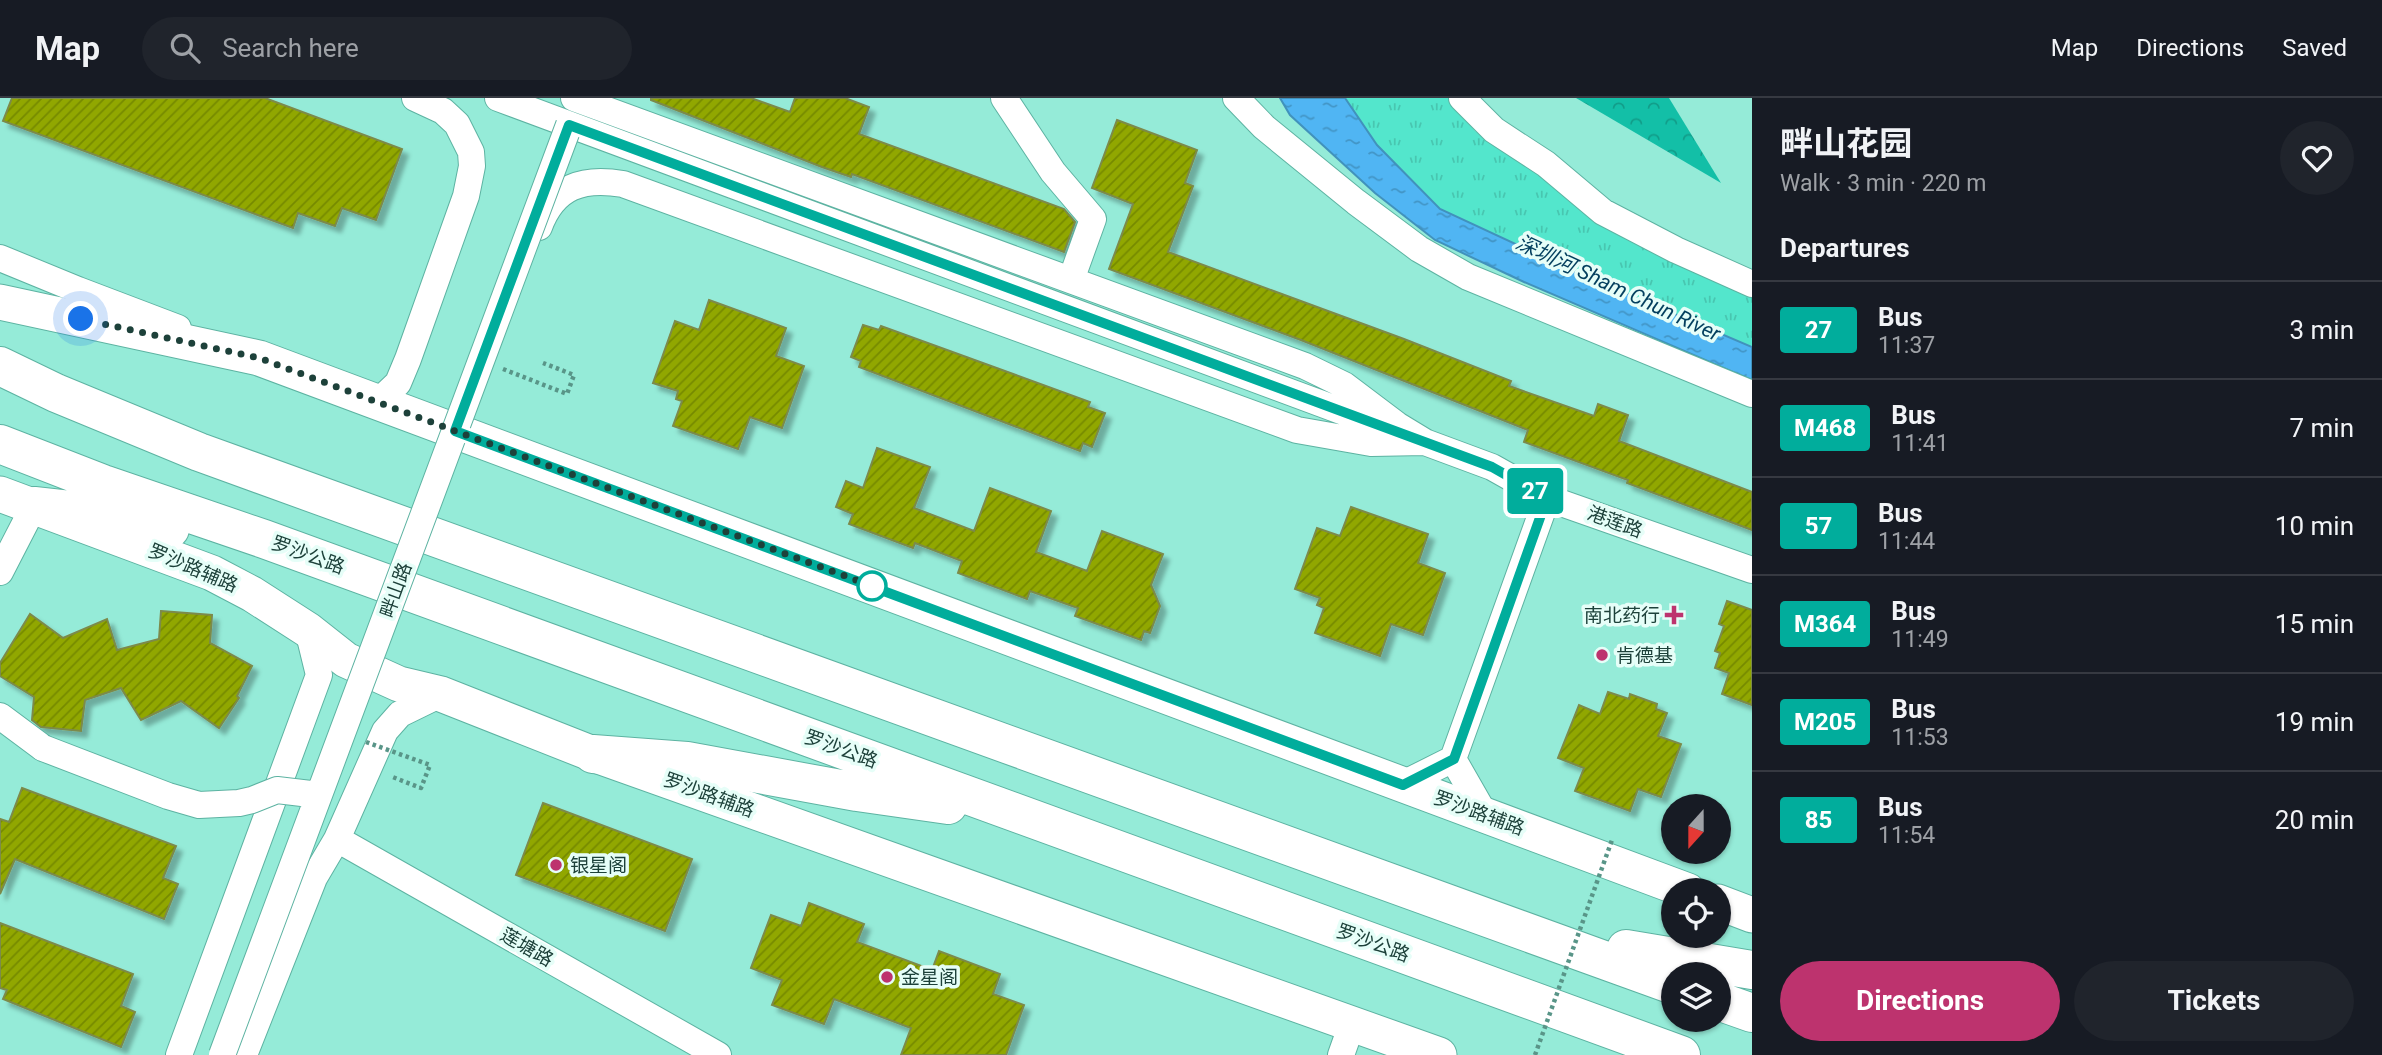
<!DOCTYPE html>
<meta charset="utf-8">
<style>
body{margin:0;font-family:Roboto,"Noto Sans SC",sans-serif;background:#20242c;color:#f1f3f6;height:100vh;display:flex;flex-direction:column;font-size:26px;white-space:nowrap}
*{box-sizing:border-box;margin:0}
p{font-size:23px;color:#9ea1a6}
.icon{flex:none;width:38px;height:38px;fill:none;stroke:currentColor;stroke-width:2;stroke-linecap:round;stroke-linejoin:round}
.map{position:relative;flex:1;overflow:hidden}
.drawer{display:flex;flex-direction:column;background:#171b24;width:630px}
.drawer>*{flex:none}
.badge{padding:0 14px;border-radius:5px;font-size:24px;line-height:46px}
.needle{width:46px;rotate:201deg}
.tools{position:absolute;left:1661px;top:696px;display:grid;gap:14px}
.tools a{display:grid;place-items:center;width:70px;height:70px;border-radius:50%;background:#171b24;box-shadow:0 2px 5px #0004;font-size:35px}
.you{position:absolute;width:35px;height:35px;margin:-18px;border:5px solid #fff;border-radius:50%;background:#1a73e8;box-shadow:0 0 0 10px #1a73e833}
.map>.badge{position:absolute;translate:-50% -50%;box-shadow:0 0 0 4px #fff}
h2{padding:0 28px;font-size:26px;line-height:63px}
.round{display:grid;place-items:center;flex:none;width:74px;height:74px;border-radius:37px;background:#20242c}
.headline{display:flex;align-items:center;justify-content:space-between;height:119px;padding:0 28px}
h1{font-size:33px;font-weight:700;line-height:52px}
.primary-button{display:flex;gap:14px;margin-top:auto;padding:14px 28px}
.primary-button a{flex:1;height:80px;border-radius:42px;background:#bd336e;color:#fff;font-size:28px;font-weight:700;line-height:80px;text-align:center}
.primary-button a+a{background:#20242c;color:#f1f3f6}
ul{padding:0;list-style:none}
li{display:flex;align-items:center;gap:21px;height:98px;padding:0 28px;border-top:2px solid #363941}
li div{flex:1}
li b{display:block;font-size:26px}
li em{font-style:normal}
li .badge{min-width:77px;font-weight:700;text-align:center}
header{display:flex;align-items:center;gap:42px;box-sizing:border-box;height:98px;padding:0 35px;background:#171b24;border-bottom:2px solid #363941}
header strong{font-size:33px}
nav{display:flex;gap:38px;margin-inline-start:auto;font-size:24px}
.search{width:490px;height:63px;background:#20242c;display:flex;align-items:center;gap:18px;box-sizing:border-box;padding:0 24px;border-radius:38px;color:#9ea1a6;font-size:26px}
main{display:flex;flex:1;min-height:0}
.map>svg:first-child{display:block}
.grass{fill:url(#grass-tufts)}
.forest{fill:url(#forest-crowns)}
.water{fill:url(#water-ripples);stroke:#4192bc;stroke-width:2}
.building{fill:url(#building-hatch);stroke:#7c8a4b;stroke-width:2;filter:url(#shadow)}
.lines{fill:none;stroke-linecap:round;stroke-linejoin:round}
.minor-casing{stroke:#5db3a2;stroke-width:28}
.major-casing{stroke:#5db3a2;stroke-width:37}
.highway-casing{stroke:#5db3a2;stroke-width:40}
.minor{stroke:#fff;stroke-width:26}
.major{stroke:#fff;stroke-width:35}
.highway{stroke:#fff;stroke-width:38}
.minor-bridge-casing{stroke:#5db3a2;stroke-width:28;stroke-linecap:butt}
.path-bridge{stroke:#599588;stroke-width:4.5;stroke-dasharray:3.5 3.5;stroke-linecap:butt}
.minor-bridge{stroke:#fff;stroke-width:26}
.line-casing{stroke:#fff;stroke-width:16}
.line{stroke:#01ad9c;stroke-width:10}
.walk{stroke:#1d413a;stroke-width:7;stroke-dasharray:0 12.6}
.stop-dot{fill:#fff;stroke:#01ad9c;stroke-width:3.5}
.poi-dot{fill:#bd336e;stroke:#e6fef8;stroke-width:2.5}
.labels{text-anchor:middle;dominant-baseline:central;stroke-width:7;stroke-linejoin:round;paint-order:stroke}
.street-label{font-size:19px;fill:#1d413a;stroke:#e6fef8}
.poi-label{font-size:19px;fill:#1d413a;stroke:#e6fef8;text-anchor:start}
.water-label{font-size:21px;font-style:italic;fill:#043f5e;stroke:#e6fef8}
</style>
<header>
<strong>Map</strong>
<div class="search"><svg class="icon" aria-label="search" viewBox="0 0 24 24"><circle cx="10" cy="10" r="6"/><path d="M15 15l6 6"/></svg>Search here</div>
<nav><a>Map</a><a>Directions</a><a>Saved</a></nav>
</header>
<main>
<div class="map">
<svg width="1752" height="957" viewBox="0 0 1752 957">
<defs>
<pattern id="grass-tufts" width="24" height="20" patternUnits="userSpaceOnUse" patternTransform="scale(1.75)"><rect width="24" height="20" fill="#53e6cc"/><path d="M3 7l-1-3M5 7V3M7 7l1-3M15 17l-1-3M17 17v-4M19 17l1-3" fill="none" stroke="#48c6b0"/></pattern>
<pattern id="forest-crowns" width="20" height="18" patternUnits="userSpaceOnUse" patternTransform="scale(1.75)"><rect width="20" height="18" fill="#13bfa7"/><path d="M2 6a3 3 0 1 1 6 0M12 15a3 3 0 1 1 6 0" fill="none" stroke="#119d89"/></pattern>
<pattern id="water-ripples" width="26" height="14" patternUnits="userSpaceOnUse" patternTransform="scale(1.75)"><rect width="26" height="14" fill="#50b5f3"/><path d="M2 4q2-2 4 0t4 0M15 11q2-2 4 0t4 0" fill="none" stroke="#4295c6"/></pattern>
<pattern id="building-hatch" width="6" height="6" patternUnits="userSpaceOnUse" patternTransform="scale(1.75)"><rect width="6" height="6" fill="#91a700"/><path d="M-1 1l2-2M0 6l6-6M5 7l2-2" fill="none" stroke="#768a03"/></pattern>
<filter id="shadow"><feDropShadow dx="6" dy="6" stdDeviation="2" flood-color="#0004"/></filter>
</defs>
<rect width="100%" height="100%" fill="#95ebd8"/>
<path class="grass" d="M1323,0H1448L1475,33L1623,132L1752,182V272L1404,94Z"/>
<path class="forest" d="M1576,0H1669L1721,85Z"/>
<path class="water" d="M1280,0H1345L1377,47L1440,111L1567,170L1752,249V282L1524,184L1435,142L1375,95L1290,17Z"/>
<path class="building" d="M12,0H265L402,51L376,122L342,110L335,128L298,115L293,130L3,23Z
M651,0H751L790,14L795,0H845L869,9L859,36L1064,111L1075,124L1064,154L852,76L851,79L822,69L651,2Z
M1117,22L1197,52L1185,85L1193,88L1168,154L1404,241L1511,283L1509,288L1594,318L1598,306L1628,317L1619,343L1752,394V432L1627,385L1628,382L1524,344L1528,332L1301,242L1109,171L1133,106L1092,90Z
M709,202L786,230L776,258L804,268L782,330L750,319L738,351L673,328L682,303L676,301L678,293L653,285L675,223L699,232Z
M863,227L879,232L881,228L1090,304L1088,309L1105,315L1092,349L1083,345L1080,353L859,269L861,263L851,259Z
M877,350L930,369L914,410L974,433L990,390L1051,413L1036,454L1087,473L1102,433L1163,456L1151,487L1160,508L1150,535L1144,533L1141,542L1075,518L1078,510L1030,493L1027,501L958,475L962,463L915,445L913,450L849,426L853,416L836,409L846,383L863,390Z
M1351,409L1428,436L1418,465L1445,475L1423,537L1391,526L1380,558L1315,535L1324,510L1317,507L1320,500L1295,491L1317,430L1340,438Z
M1727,503L1752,512V607L1722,596L1729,575L1715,570L1720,555L1715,553L1724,528L1719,526Z
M161,513L212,517L210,545L252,568L237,598L239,600L219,630L181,603L141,622L121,590L85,602L81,633L41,629L32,622L34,599L0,578V565L30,516L63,540L107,521L117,552L159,541Z
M1608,594L1629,601L1630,596L1657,606L1656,611L1667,615L1658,638L1681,646L1661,699L1638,691L1630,713L1575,693L1584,670L1558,660L1579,607L1600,616Z
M22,690L176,748L163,780L178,786L164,821L15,761L0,796V721L9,724Z
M543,705L692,761L665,833L516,777Z
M809,805L864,826L857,844L932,872L939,853L1000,876L993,896L1024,907L1006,957H901L911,930L834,901L824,926L772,907L782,882L751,870L771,817L801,828Z
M0,825L133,876L121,908L135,914L121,949L3,901L7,892L0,890Z"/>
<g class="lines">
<defs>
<path id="minor" d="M498,0L1492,369L1547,400L1752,472
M1004,0L1053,74L1093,121L1071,182
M1236,0L1264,29L1356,104L1419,151L1468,179L1752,296
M1462,0L1494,32L1546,66L1603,114L1676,152L1752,186
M539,129C554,88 583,79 623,86L1297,332L1371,345L1425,344L1397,327L1344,287L1305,268L574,0
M0,160L78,192L178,230
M378,304L398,285L408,261L466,98L472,68L471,54L457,26L443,13L415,0
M0,474L34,408
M0,618L43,650
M1453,661L1485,717
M1403,686L1453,661L1547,400
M337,741L718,957
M179,957L319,577L308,532
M244,957L314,780L337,741L385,633L400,616L441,596
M1341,957L1352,926"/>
<path id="major" d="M0,204L259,260L1688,793
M0,396L212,475L252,496L308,532L346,562L399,586L441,596L593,656L1439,957
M1718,804L1752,817"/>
<path id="highway" d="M0,268L56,295L199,354L1673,887
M0,346L103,386L264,441L1681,957
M34,408L97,415L170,431
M593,656L687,663L857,694L948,707
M1626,851L1752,872
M1718,903L1752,915"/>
</defs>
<use href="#minor" class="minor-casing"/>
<use href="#major" class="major-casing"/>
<use href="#highway" class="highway-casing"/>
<use href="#minor" class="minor"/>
<use href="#major" class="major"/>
<use href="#highway" class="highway"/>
<defs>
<path id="minor-bridge" d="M43,650L168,698L199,707L239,705L252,702L277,692L319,697
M222,957L569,27"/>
</defs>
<use href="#minor-bridge" class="minor-bridge-casing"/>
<path class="path-bridge" d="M503,271L567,296L574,277L543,265
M366,644L430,667L421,690L390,678
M1535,957L1612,742"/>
<use href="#minor-bridge" class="minor-bridge"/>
</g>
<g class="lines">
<defs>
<path id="line" d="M569,27L1492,369L1547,400L1454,661L1403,687L455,333Z"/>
</defs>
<use href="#line" class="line-casing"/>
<use href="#line" class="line"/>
<path class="walk" d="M81,221L259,260L872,488"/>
</g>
<circle class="stop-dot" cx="872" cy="488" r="14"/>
<g class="poi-dot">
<path d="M1670.5 506.5h7v7h7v7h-7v7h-7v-7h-7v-7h7z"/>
<circle cx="1602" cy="557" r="7"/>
<circle cx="556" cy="767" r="7"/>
<circle cx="887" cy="879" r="7"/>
</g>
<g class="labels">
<g class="street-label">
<text transform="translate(1615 424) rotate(20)">港莲路</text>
<text transform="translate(308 457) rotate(20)">罗沙公路</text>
<text transform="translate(193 470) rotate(23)">罗沙路辅路</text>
<text transform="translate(396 492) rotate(-70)">畔山路</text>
<text transform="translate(841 651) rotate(20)">罗沙公路</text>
<text transform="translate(709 697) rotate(20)">罗沙路辅路</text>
<text transform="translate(1479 715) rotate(20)">罗沙路辅路</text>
<text transform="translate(1373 845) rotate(20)">罗沙公路</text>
<text transform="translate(527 849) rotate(30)">莲塘路</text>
</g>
<g class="poi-label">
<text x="1660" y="517" text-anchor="end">南北药行</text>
<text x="1616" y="557">肯德基</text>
<text x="570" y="767">银星阁</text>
<text x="901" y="879">金星阁</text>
</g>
<g class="water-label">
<text transform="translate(1618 190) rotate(25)">深圳河 Sham Chun River</text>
</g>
</g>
</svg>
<div class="tools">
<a><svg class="needle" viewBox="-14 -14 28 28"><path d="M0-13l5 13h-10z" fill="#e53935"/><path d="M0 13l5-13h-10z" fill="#9ea1a6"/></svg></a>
<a><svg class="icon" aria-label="locate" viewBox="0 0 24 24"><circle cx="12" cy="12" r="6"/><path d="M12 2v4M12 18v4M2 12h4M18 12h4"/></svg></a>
<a><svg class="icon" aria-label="layers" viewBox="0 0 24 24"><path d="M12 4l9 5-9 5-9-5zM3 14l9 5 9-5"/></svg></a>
</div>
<div class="you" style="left:81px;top:221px"></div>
<b class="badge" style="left:1535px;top:393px;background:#01ad9c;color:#fff">27</b>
</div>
<section class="drawer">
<div class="headline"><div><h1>畔山花园</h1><p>Walk · 3 min · 220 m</p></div><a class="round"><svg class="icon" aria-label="heart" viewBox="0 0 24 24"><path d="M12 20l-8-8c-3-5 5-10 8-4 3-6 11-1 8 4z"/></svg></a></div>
<h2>Departures</h2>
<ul>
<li><span class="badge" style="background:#01ad9c;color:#fff">27</span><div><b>Bus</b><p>11:37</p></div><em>3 min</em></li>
<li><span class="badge" style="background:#01ad9c;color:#fff">M468</span><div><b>Bus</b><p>11:41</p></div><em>7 min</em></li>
<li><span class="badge" style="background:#01ad9c;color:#fff">57</span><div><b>Bus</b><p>11:44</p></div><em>10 min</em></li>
<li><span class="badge" style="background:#01ad9c;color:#fff">M364</span><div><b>Bus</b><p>11:49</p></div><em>15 min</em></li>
<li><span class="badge" style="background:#01ad9c;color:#fff">M205</span><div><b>Bus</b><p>11:53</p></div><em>19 min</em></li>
<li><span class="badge" style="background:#01ad9c;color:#fff">85</span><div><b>Bus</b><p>11:54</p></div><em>20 min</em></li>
</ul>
<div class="primary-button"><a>Directions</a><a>Tickets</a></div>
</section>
</main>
